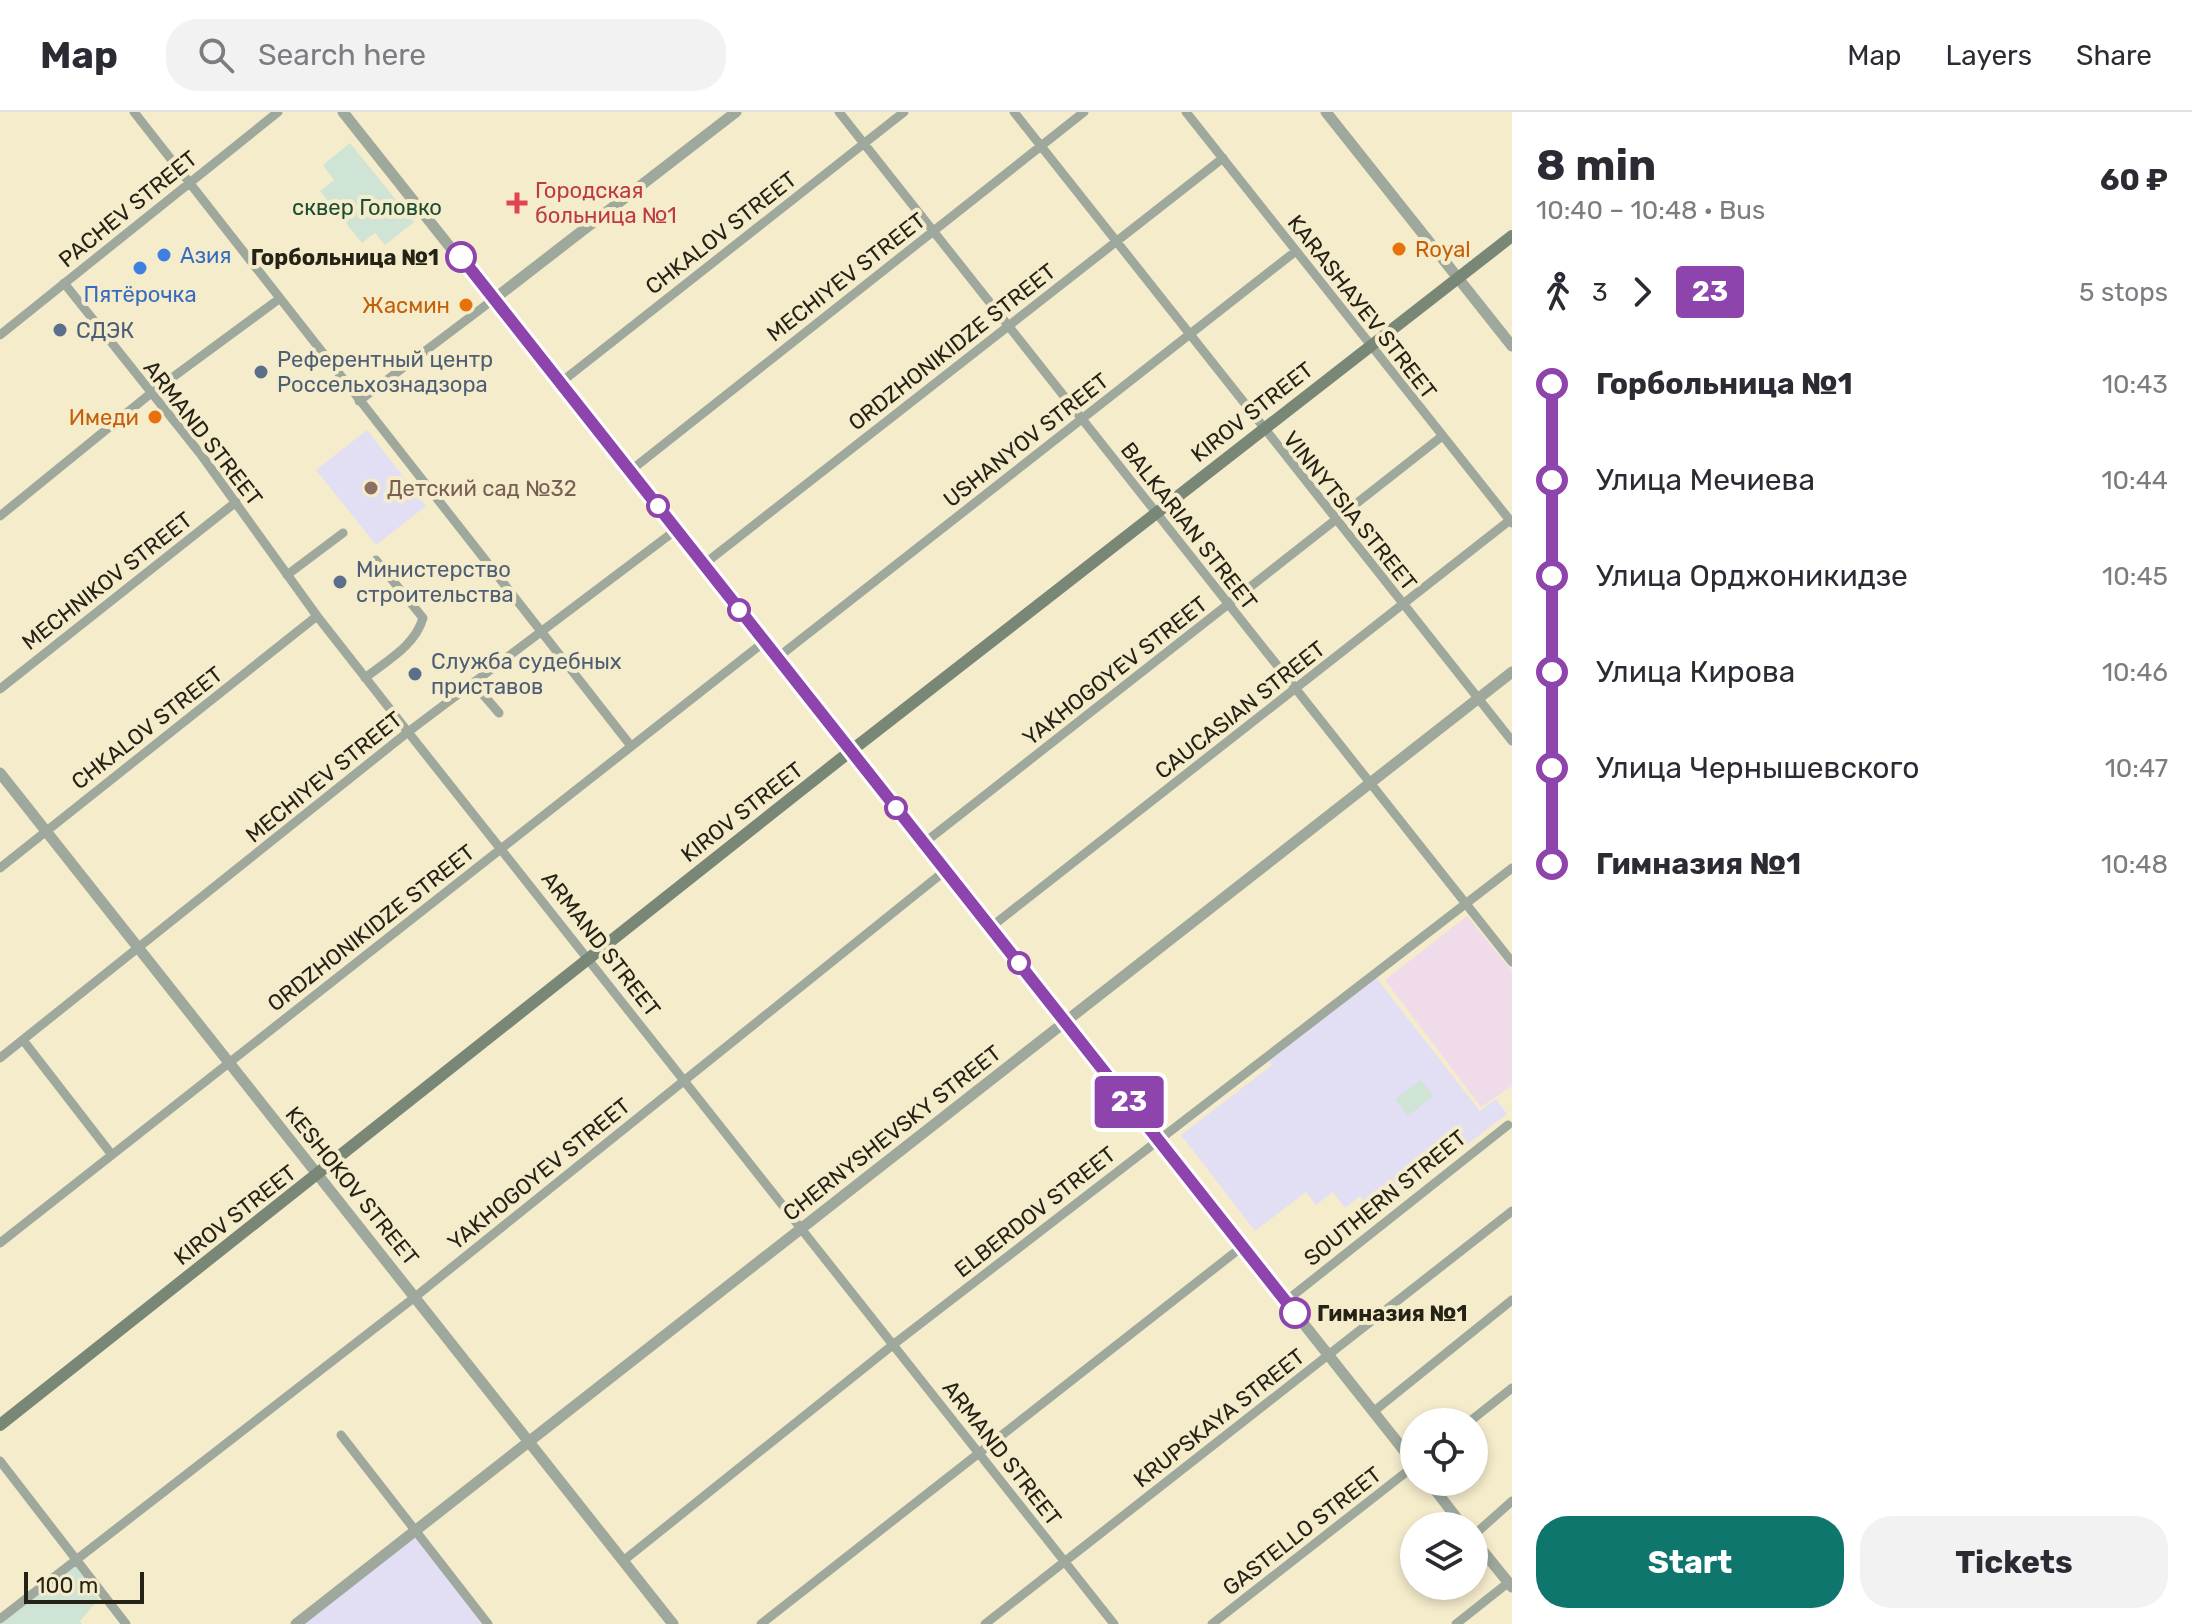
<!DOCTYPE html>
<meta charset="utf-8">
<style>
body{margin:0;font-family:Rubik,sans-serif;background:#f2f2f3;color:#2b2b33;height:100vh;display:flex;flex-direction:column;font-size:30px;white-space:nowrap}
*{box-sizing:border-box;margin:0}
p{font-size:26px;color:#7c7c81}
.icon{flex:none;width:44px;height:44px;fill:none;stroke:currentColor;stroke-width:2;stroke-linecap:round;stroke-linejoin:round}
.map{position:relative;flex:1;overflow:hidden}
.sheet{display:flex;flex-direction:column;background:#fff;width:680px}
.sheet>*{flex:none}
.badge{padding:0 16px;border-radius:6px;font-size:28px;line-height:52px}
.tools{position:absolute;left:1400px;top:1296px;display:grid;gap:16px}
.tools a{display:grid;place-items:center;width:88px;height:88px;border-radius:50%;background:#fff;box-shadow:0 4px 12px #0003;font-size:40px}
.scale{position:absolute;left:24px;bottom:20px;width:120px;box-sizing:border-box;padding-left:8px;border:4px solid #252216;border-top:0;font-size:22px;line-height:28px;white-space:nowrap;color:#252216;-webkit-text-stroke:6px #f5eccc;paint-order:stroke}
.map>.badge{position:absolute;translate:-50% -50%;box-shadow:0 0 0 4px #fff}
.legs{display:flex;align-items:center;gap:12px;height:88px;padding:0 24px;font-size:26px}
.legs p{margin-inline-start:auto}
.summary{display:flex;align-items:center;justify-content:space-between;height:136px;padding:0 24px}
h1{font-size:44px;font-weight:700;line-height:60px}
.button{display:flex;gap:16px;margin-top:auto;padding:16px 24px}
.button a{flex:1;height:92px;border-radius:32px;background:#0f766e;color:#fff;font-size:32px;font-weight:700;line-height:92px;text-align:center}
.button a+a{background:#f2f2f3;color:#2b2b33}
ul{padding:0 24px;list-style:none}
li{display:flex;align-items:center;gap:28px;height:96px;font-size:30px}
li i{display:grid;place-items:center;width:12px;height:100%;margin:0 10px;background:currentColor}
li i::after{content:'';width:20px;height:20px;margin:-10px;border:6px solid;border-radius:50%;background:#fff}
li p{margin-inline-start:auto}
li:first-child i{background:linear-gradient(#0000 50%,currentColor 0)}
li:last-child i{background:linear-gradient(currentColor 50%,#0000 0)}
header{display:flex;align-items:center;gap:48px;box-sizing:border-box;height:112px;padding:0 40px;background:#fff;border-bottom:2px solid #e1e1e2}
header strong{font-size:38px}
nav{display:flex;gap:44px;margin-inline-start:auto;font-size:28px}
.search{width:560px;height:72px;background:#f2f2f3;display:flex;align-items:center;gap:20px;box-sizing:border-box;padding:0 28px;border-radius:32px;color:#7c7c81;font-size:30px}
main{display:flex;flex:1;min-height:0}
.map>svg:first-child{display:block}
.commercial{fill:#f0dbea}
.education{fill:#e2dff5}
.green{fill:#cfe4d5}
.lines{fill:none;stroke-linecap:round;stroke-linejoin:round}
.minor{stroke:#9ea89d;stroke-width:9}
.tertiary{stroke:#9ea89d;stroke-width:11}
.secondary{stroke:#798777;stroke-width:12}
.line-1-casing{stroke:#fff;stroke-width:18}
.line-1{stroke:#8e44ad;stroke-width:12}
.health-dot{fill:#e0444e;stroke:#f5eccc;stroke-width:3}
.food-dot{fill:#e8710a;stroke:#f5eccc;stroke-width:3}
.shop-dot{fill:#3f7fe0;stroke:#f5eccc;stroke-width:3}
.stop-1-dot{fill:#fff;stroke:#8e44ad;stroke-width:4}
.service-dot{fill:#5c6f8a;stroke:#f5eccc;stroke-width:3}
.education-dot{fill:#8d6e63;stroke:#f5eccc;stroke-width:3}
.labels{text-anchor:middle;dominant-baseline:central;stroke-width:8;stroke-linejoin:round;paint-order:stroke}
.health-label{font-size:22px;fill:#be3a42;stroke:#f5eccc;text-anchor:start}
.park-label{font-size:22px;fill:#1c4d31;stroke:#f5eccc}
.street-label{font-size:22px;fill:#252216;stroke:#f5eccc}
.food-label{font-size:22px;fill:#c56008;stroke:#f5eccc;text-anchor:end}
.shop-label{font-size:22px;fill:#366cbe;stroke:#f5eccc;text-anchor:start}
.stop-label{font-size:22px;font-weight:bold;fill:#252216;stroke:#f5eccc;text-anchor:end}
.service-label{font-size:22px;fill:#4e5e75;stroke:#f5eccc;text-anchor:start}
.education-label{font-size:22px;fill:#785e54;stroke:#f5eccc;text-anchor:start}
</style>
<header>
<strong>Map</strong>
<div class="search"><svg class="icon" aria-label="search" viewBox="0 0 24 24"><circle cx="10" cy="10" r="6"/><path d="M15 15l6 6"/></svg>Search here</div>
<nav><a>Map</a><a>Layers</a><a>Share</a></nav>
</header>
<main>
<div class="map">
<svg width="1512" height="1512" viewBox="0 0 1512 1512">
<rect width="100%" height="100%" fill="#f5eccc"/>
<path class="commercial" d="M1467,804L1512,859V974L1481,995L1385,868Z"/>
<path class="education" d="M367,318L426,394L376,433L316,358Z
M1374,863L1480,999L1496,987L1507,1002L1375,1103L1360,1084L1345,1096L1333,1080L1316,1093L1306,1080L1255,1119L1181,1023L1272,953L1267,946Z
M414,1420L488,1512H296Z"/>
<path class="green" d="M350,31L414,110L385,133L375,121L362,131L320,79L334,68L323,53Z
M1421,968L1434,984L1408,1004L1395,987Z
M76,1453L99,1487L80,1509L82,1512H0Z"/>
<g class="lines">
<path class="minor" d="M134,0L631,634
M839,0L1512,850
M1014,0L1512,629
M1186,0L1512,411
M64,171L202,344L317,504L408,620L1114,1512
M0,223L278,0
M560,271L904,0
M359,289L494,187
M630,359L1084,0
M0,404L150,282L279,187
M703,453L1223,46
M287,463L343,421
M777,546L1296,139
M365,566C386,549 415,534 423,506L376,448
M474,572L499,601
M0,577L236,390
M924,731L1441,325
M0,756L317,504
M991,815L1510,408
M23,928L112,1043
M0,946L408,620L676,418
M0,1131L764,530
M1286,1189L1508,1013
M1373,1300L1512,1188
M1469,1310L1512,1276
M341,1323L488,1512
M0,1349L126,1512
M1474,1423L1512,1389
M623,1449L894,1232L1512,756
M0,1507L415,1185L946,758
M761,1512L1243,1134
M985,1512L1512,1099
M1212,1512L1414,1354
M1456,1512L1509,1470"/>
<path class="tertiary" d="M343,0L1414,1351
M1326,0L1512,234
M494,187L736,0
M0,661L673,1512
M1429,1370L1463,1414
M1474,1428L1512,1475
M296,1512L1512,560"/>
<path class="secondary" d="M0,1313L838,649L1512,124"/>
</g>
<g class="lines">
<defs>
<path id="line-1" d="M461,145L1295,1201"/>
</defs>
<use href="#line-1" class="line-1-casing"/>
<use href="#line-1" class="line-1"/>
</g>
<path class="health-dot" d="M513 79h8v8h8v8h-8v8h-8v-8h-8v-8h8z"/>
<g class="food-dot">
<circle cx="1399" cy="137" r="8"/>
<circle cx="466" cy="193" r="8"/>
<circle cx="155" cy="305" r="8"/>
</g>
<g class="shop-dot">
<circle cx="164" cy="143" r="8"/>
<circle cx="140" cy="156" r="8"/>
</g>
<g class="stop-1-dot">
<circle cx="461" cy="145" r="14"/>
<circle cx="658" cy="394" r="10"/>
<circle cx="739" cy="498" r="10"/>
<circle cx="896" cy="696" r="10"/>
<circle cx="1019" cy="851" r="10"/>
<circle cx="1295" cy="1201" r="14"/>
</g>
<g class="service-dot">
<circle cx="60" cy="218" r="8"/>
<circle cx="261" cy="260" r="8"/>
<circle cx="340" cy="470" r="8"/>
<circle cx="415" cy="562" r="8"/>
</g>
<circle class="education-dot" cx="371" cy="376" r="8"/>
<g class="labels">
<g class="health-label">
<text x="535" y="78">Городская<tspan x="535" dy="25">больница №1</tspan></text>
</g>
<g class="park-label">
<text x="367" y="95">сквер Головко</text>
</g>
<g class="street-label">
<text transform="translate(128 97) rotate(-39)">PACHEV STREET</text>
<text transform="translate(721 121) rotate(-38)">CHKALOV STREET</text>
<text transform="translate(846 165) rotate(-38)">MECHIYEV STREET</text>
<text transform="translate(1362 195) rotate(52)">KARASHAУEV STREET</text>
<text transform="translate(952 235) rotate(-38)">ORDZHONIKIDZE STREET</text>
<text transform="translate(1252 300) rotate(-38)">KIROV STREET</text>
<text transform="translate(203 321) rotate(52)">ARMAND STREET</text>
<text transform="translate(1026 328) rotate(-38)">USHANYOV STREET</text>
<text transform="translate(1350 399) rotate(51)">VINNYTSIA STREET</text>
<text transform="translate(1189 414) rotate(52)">BALKARIAN STREET</text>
<text transform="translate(107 469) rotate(-38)">MECHNIKOV STREET</text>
<text transform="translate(1115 559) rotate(-38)">YAKHOGOYEV STREET</text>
<text transform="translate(1240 598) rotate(-38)">CAUCASIAN STREET</text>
<text transform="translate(147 616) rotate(-38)">CHKALOV STREET</text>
<text transform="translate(324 665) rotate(-39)">MECHIYEV STREET</text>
<text transform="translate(742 700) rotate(-38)">KIROV STREET</text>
<text transform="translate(371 816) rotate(-38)">ORDZHONIKIDZE STREET</text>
<text transform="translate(601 832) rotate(52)">ARMAND STREET</text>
<text transform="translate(892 1021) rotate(-38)">CHERNYSHEVSKY STREET</text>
<text transform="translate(539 1062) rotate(-39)">YAKHOGOYEV STREET</text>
<text transform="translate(352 1074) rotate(51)">KESHOKOV STREET</text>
<text transform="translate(1385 1086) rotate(-39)">SOUTHERN STREET</text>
<text transform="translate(1035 1100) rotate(-38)">ELBERDOV STREET</text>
<text transform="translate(235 1103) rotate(-38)">KIROV STREET</text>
<text transform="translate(1219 1306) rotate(-38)">KRUPSKAYA STREET</text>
<text transform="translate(1002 1341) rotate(52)">ARMAND STREET</text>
<text transform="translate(1302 1419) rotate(-38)">GASTELLO STREET</text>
</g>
<g class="food-label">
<text x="1415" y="137" text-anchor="start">Royal</text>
<text x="450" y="193">Жасмин</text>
<text x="139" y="305">Имеди</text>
</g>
<g class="shop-label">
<text x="180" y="143">Азия</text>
<text x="140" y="182" text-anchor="middle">Пятёрочка</text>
</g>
<g class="stop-label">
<text x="439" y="145">Горбольница №1</text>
<text x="1317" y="1201" text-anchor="start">Гимназия №1</text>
</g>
<g class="service-label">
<text x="76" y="218">СДЭК</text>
<text x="277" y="247">Референтный центр<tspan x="277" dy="25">Россельхознадзора</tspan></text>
<text x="356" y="457">Министерство<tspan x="356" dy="25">строительства</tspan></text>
<text x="431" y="549">Служба судебных<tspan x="431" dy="25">приставов</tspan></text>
</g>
<g class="education-label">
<text x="387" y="376">Детский сад №32</text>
</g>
</g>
</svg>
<div class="tools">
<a><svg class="icon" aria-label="locate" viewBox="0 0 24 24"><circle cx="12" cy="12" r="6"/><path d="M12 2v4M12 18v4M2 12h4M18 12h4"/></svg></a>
<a><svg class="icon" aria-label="layers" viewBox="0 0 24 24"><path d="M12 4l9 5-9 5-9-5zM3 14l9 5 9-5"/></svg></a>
</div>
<div class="scale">100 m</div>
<b class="badge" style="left:1129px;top:990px;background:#8e44ad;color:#fff">23</b>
</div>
<section class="sheet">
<div class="summary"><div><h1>8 min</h1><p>10:40 – 10:48 · Bus</p></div><b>60 ₽</b></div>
<div class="legs"><svg class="icon" aria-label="walk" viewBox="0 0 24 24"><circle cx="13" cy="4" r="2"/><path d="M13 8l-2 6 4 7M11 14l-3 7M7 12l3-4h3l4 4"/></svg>3<svg class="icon" aria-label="forward" viewBox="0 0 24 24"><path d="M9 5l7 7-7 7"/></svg><b class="badge" style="background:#8e44ad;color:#fff">23</b><p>5 stops</p></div>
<ul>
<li><i style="color:#8e44ad"></i><b>Горбольница №1</b><p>10:43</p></li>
<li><i style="color:#8e44ad"></i><span>Улица Мечиева</span><p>10:44</p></li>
<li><i style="color:#8e44ad"></i><span>Улица Орджоникидзе</span><p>10:45</p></li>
<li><i style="color:#8e44ad"></i><span>Улица Кирова</span><p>10:46</p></li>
<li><i style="color:#8e44ad"></i><span>Улица Чернышевского</span><p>10:47</p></li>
<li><i style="color:#8e44ad"></i><b>Гимназия №1</b><p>10:48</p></li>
</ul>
<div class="button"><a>Start</a><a>Tickets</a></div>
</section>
</main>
